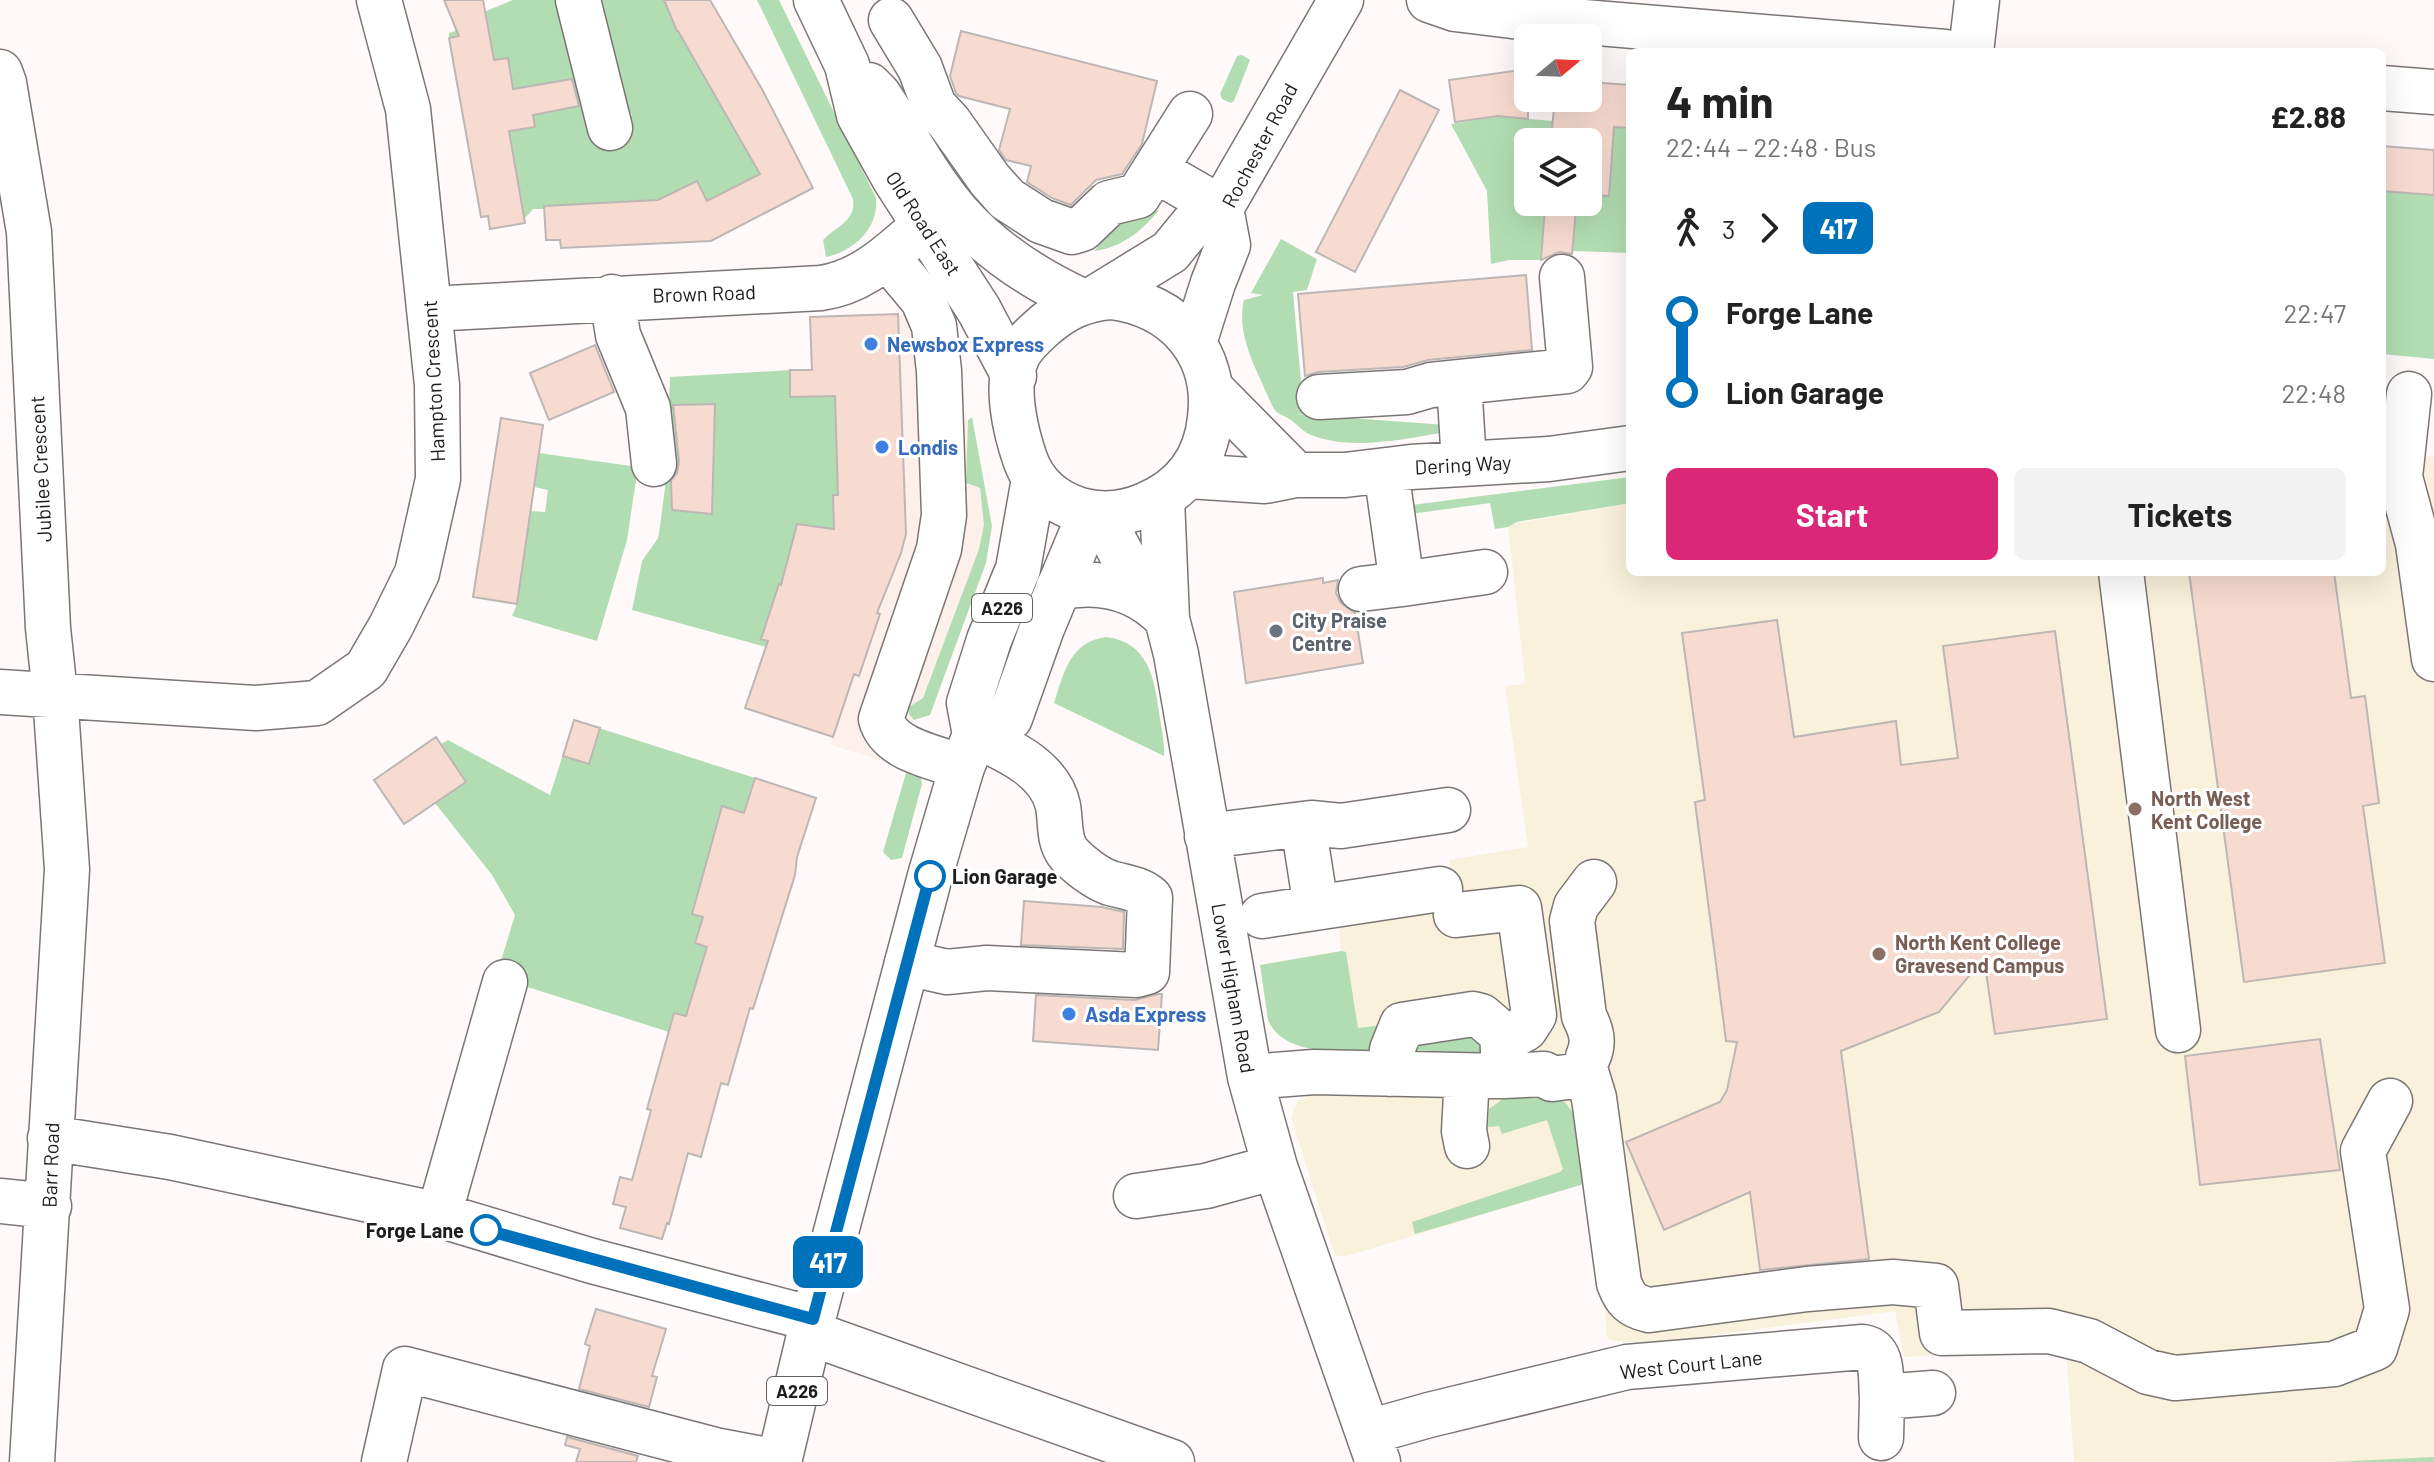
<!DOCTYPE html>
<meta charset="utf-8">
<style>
body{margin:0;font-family:Barlow,sans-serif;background:#f2f2f2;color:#222;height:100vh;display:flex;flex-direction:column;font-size:30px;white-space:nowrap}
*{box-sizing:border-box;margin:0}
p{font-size:26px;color:#767676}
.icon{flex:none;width:44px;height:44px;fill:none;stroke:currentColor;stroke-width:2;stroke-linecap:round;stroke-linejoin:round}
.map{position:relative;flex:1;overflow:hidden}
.sheet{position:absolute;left:1626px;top:48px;width:760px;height:528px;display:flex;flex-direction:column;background:#fff;border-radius:12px;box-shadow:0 8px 32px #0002}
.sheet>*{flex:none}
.badge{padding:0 16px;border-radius:12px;font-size:28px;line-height:52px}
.needle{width:52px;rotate:71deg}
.tools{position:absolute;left:1514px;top:24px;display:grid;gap:16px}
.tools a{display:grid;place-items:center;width:88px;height:88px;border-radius:12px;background:#fff;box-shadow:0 8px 32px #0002;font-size:40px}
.map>.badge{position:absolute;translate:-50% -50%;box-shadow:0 0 0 4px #fff}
.legs{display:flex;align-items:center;gap:12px;height:88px;padding:0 40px;font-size:26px}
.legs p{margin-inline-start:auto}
.overview{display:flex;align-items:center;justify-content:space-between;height:136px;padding:0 40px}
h1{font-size:44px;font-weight:700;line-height:60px}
.cta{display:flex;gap:16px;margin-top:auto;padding:16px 40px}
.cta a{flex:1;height:92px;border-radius:12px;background:#db2777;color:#fff;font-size:32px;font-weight:700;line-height:92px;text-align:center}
.cta a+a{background:#f2f2f2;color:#222}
ul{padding:0 40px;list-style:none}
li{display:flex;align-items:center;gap:28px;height:80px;font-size:30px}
li i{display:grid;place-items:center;width:12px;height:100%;margin:0 10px;background:currentColor}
li i::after{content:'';width:20px;height:20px;margin:-10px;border:6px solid;border-radius:50%;background:#fff}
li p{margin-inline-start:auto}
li:first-child i{background:linear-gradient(#0000 50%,currentColor 0)}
li:last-child i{background:linear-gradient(currentColor 50%,#0000 0)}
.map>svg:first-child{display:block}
.built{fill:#fdefea}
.education{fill:#f9f1db}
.green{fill:#b2ddb2}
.building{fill:#f8dbd0;stroke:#bcb7b5;stroke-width:2}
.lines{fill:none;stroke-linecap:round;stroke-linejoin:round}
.minor-casing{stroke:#7b7674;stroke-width:47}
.major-casing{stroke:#7b7674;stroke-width:47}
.minor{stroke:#fff;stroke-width:44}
.major{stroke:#fff;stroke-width:44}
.line-1-casing{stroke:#fff;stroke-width:18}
.line-1{stroke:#0072bc;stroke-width:12}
.shop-dot{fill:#3f7fe0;stroke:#fff;stroke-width:3}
.worship-dot{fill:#6b7280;stroke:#fff;stroke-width:3}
.education-dot{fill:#8d6e63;stroke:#fff;stroke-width:3}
.stop-1-dot{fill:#fff;stroke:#0072bc;stroke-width:4}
.labels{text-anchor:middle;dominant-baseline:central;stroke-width:6;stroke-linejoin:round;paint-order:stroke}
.shield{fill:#fff;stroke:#626160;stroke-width:2}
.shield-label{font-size:18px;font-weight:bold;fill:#1f1d1c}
.street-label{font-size:20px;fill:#1f1d1c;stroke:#fff}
.shop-label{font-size:20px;font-weight:bold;fill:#366cbe;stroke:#fff;text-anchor:start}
.worship-label{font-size:20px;font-weight:bold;fill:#5b616d;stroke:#fff;text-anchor:start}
.education-label{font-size:20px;font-weight:bold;fill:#785e54;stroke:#fff;text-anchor:start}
.stop-label{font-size:20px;font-weight:bold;fill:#1f1d1c;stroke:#fff;text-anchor:start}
</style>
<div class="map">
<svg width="2434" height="1462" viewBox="0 0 2434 1462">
<rect width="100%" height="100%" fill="#fffaf9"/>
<path class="built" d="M898,314L921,315L956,332L963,371L960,372L956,405L968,420L966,483L980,488L984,526L979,549L923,698L909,707L918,735L908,766L886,762L831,745L832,737L745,708L755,678L784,687L769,614L779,584L817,596L797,524L824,527L853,535L834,523L833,495L854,494L837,447L836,433L790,397V370H812L810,317Z"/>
<path class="education" d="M2382,451L2434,457V1462H2074L2066,1348L1904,1357L1895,1311L1669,1341L1635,1343L1610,1340L1607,1337L1603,1290L1584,1184L1347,1256H1335L1291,1117L1298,1101L1313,1094L1315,1050L1289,1040L1272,1028L1260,965L1341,951L1338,921L1455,901L1449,860L1528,847L1505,686L1523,684L1525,681L1508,525L1630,503V572H2382Z"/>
<path class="green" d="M513,0H570L592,141L609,138L632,115L623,104L589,0H664L677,31L704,20L687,46L734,129L765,171L707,201L697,182L676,200L545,206L544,209H533L518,226L509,131L535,127L505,120L508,58L494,60L489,31L449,38V33L455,31L454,24Z
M757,0H779L876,198C879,228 854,251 826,257L823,240C836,226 856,222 853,199Z
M1242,55L1250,60L1234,101L1231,103L1222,99L1220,94L1237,56Z
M1513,114L1519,118L1553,121L1551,137L1583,140L1528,142V202H1588V158L1611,159L1614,127L1630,128V253L1573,251L1576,210L1546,207L1541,260H1509L1491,264L1487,191L1451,124Z
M2382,191L2434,195V359L2382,354Z
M1159,210C1142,231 1121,248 1094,251L1126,216Z
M1281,239L1317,259L1307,290L1293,292L1301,382L1326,414H1296L1446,425V432C1404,439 1352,451 1311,435C1303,432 1298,425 1291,420C1284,415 1275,414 1272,405C1267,395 1262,383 1257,372C1247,350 1238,324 1244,300L1263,295L1251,293Z
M790,370L791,397L841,395L837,446L854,494L833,496L834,523L853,535L824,527L797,524L818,596L779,584L769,613L784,652L632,610L642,561L658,538L660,526L666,480L670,377Z
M972,417L992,526L986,563L930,715L914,720L909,714V707L923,698L979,549L984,525L980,488L966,483L968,420Z
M539,453L638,467L627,540L597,641L512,616L517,604L531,511L545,512L548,490L534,487Z
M1630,477V503L1517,522L1508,527L1495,529L1490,503L1404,515V506Z
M1106,637C1148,642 1154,677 1159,712C1161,727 1165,742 1164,756L1054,703C1064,672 1070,642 1106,637Z
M574,720L755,778L713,949L686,1016L669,1032L496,977L515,915L492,875L435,803L466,782L441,744L448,740L550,795Z
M908,766L920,773L922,784L902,858L891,860L883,852Z
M1342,951L1346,952L1358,1028L1383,1025L1378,1052C1344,1049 1285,1059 1268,1020L1260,965Z
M1420,1033L1481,1037L1482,1055L1409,1053Z
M1544,1095L1565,1102L1576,1117L1584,1184L1415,1234L1412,1222L1560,1172L1563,1169L1547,1120L1502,1134L1499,1126L1488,1127L1489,1109L1504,1098Z
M2434,1457V1462H2333Z"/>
<path class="building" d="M444,0H483L494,60L508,58L513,89L572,79L579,106L533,115L535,127L509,131L525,223L490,229L488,216L481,217L449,38L459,36Z
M664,0H710L763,91L813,188L711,241L561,248L560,240H546L544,206L658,200L697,181L707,201L760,174L678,31H677Z
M961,31L1157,81L1142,144L1122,174L1096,180L1071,205L1052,198L1027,182L1031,166L1006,160L999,150L1010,109L959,96L956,93L950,76Z
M1528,69V119L1498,116L1455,122L1449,80Z
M1588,82L1630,85V128L1614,127L1609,196L1588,195V142L1551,138L1555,98H1588Z
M1400,90L1439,110L1355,272L1316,252Z
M2382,146L2434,150V195L2382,191Z
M1545,207L1576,210L1572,254L1559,252L1541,260Z
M1526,275L1532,350L1428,360L1403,367L1318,372L1305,376L1298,294Z
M898,314L906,534L901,553L877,613L880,614L859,676L854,674L833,737L745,708L768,641L761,639L779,584L781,585L797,524L834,529L833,495H838L835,396L790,397V370H812L810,317Z
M595,345L614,392L549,420L530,373Z
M715,404L712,514L672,510L671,481L677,473L679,461L673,405Z
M501,418L543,425L517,604L473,597Z
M2189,572H2334L2351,698L2365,696L2379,803L2363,806L2385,963L2244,982Z
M1323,578V583L1338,580L1336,593L1341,603L1355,613L1363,663L1246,683L1234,592Z
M1777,620L1794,737L1896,721L1901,765L1958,758L1943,646L2055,631L2107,1019L1995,1034L1984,958L1939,1012L1841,1051L1869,1259L1760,1270L1750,1192L1664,1230L1626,1142L1720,1102L1727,1090L1737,1042L1726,1041L1695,802L1705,800L1682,633Z
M574,720L600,728L589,764L563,756Z
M436,737L466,782L404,824L374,780Z
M755,778L816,798L797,857L795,875L753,1009L750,1008L728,1085L721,1083L701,1157L688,1153L669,1224L667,1223L662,1239L620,1228L626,1207L613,1204L620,1177L632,1180L651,1110L647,1109L674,1013L686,1016L707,947L695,943L703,917L692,914L722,806L744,813Z
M1024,901L1102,907L1124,912L1123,949L1021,945Z
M1158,994H1162L1158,1050L1033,1041L1036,995L1135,1000Z
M2320,1039L2340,1170L2200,1185L2185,1056Z
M596,1309L666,1329L652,1376L657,1377L649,1407L579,1389L590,1346L585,1344Z
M567,1437L638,1456L636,1462H576L580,1449L565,1445Z"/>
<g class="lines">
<defs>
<path id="minor" d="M578,0L610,128
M1429,0L1455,9L1512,16L1945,52
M891,20L920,68L934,106L949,122L990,180L1007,199L1041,221L1072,232L1082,229L1109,203L1138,196L1190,114
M1971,52L1977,0
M0,72L4,83L29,232L48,628L55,694L67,869L32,1462
M2382,88L2434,92
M1155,170L1221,208
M887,257L923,300L934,326L939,371L944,515L939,549L881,719C889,750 935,757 962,767
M612,297L618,335L648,408L654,464
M430,309L821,288C856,283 882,262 908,239
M1459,382L1464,463
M1212,390L1296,475
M2409,394L2400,477L2418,544L2434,659
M1319,397L1407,392L1431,385L1567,371L1570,367L1562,277
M1189,476L1265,481L1296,475H1345L1411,467L1549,459L1630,448
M1162,499L1167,619L1176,654L1250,1077L1275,1167L1378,1462
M1100,514L1145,598
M2121,572L2178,1030
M1402,584L1485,572
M1058,588C1099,579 1138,588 1167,619
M1361,589L1402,584L1386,470
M0,692L256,708L317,703L366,669L391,626L417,573L438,479L437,385L408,109L379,0
M1303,824L1316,907
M1207,836L1311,823L1341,826L1448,810
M1456,915L1519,908L1534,1015L1525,1029L1504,1040
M1262,916L1440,889
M907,963L947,972L987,968L1136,975L1147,972L1150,898C1139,888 1124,887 1110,883C1096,878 1079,865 1069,854C1058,841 1061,822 1058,806C1050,768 1007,750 975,735
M1588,1057C1595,1042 1591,1030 1584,1016L1572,921L1576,906L1594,882
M1586,1072L1594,1098L1619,1283C1625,1299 1631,1306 1649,1310L1807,1289L1893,1282L1936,1286L1942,1333L2049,1331L2089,1341L2148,1372L2175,1378L2334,1364L2375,1348L2387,1309L2363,1151L2390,1101
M1390,1074L1392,1050L1402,1025L1473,1014L1481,1016L1502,1034L1504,1068
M1250,1077L1314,1072L1504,1076L1544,1074L1552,1079L1574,1076
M50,1138L170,1157L439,1215L592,1261L813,1319
M1467,1146L1464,1131L1467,1076
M1136,1196L1206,1186L1275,1167
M0,1201L49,1206
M439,1215L505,982
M810,1333L1172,1462
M1369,1432L1429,1415L1627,1367L1863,1347C1885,1351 1880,1378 1882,1397L1933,1393
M1881,1438L1882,1397
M384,1462L405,1369L715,1450L778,1462"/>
<path id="major" d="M816,0L847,65L859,115L865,126L894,178L979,310L1014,376
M869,85L878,94C905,133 926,176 957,212C992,252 1034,279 1082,301
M1111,297C1175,305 1218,352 1210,418C1206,460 1184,489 1145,505C1124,514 1102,516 1080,510C1054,502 1034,485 1025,459C1015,430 1005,386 1017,357C1023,344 1035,334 1045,325C1065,308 1084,299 1111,297Z
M1095,298L1170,252L1193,224L1221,208
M1194,343L1213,283L1228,245L1221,208L1341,0
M975,735L1010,718L1042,628L1090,513
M779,1462L813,1319L930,876L962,767L975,735L969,703L989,640L1018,569L1034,479"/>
</defs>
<use href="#minor" class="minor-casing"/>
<use href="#major" class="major-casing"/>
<use href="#minor" class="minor"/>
<use href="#major" class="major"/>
</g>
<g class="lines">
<defs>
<path id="line-1" d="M486,1230L813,1319L930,876"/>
</defs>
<use href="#line-1" class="line-1-casing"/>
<use href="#line-1" class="line-1"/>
</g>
<g class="shop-dot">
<circle cx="871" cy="344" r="8"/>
<circle cx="882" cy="447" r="8"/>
<circle cx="1069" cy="1014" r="8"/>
</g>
<circle class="worship-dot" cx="1276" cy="631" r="8"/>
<g class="education-dot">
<circle cx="2135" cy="809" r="8"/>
<circle cx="1879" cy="954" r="8"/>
</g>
<g class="stop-1-dot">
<circle cx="930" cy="876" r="14"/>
<circle cx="486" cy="1230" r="14"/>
</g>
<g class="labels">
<g class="shield">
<rect x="972" y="594" width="60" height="28" rx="6"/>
<rect x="767" y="1377" width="60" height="28" rx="6"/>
</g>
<g class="shield-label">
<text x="1002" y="608">A226</text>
<text x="797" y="1391">A226</text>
</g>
<g class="street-label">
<text transform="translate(1259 145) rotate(-62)">Rochester Road</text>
<text transform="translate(924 223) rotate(57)">Old Road East</text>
<text transform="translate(704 293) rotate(-2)">Brown Road</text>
<text transform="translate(433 381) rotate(-93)">Hampton Crescent</text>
<text transform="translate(1463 464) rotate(-3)">Dering Way</text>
<text transform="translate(40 469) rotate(-93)">Jubilee Crescent</text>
<text transform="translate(1234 988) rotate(80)">Lower Higham Road</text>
<text transform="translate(50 1165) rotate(-88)">Barr Road</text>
<text transform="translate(1691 1364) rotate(-6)">West Court Lane</text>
</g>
<g class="shop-label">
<text x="887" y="344">Newsbox Express</text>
<text x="898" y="447">Londis</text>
<text x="1085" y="1014">Asda Express</text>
</g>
<g class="worship-label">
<text x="1292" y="620">City Praise<tspan x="1292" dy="23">Centre</tspan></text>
</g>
<g class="education-label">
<text x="2151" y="798">North West<tspan x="2151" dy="23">Kent College</tspan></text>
<text x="1895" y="942">North Kent College<tspan x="1895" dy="23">Gravesend Campus</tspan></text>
</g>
<g class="stop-label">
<text x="952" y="876">Lion Garage</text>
<text x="464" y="1230" text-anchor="end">Forge Lane</text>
</g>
</g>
</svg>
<div class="tools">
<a><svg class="needle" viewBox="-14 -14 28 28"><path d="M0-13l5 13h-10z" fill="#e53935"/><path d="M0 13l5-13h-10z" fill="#767676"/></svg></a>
<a><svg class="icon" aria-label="layers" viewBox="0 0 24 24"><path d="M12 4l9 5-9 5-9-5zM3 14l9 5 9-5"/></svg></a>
</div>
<b class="badge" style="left:828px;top:1262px;background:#0072bc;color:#fff">417</b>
<section class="sheet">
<div class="overview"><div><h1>4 min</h1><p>22:44 – 22:48 · Bus</p></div><b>£2.88</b></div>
<div class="legs"><svg class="icon" aria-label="walk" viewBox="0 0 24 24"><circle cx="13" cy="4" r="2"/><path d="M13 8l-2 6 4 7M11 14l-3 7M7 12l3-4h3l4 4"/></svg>3<svg class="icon" aria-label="forward" viewBox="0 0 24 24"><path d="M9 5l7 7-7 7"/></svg><b class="badge" style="background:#0072bc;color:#fff">417</b></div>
<ul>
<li><i style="color:#0072bc"></i><b>Forge Lane</b><p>22:47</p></li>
<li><i style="color:#0072bc"></i><b>Lion Garage</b><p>22:48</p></li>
</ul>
<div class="cta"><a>Start</a><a>Tickets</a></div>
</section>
</div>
